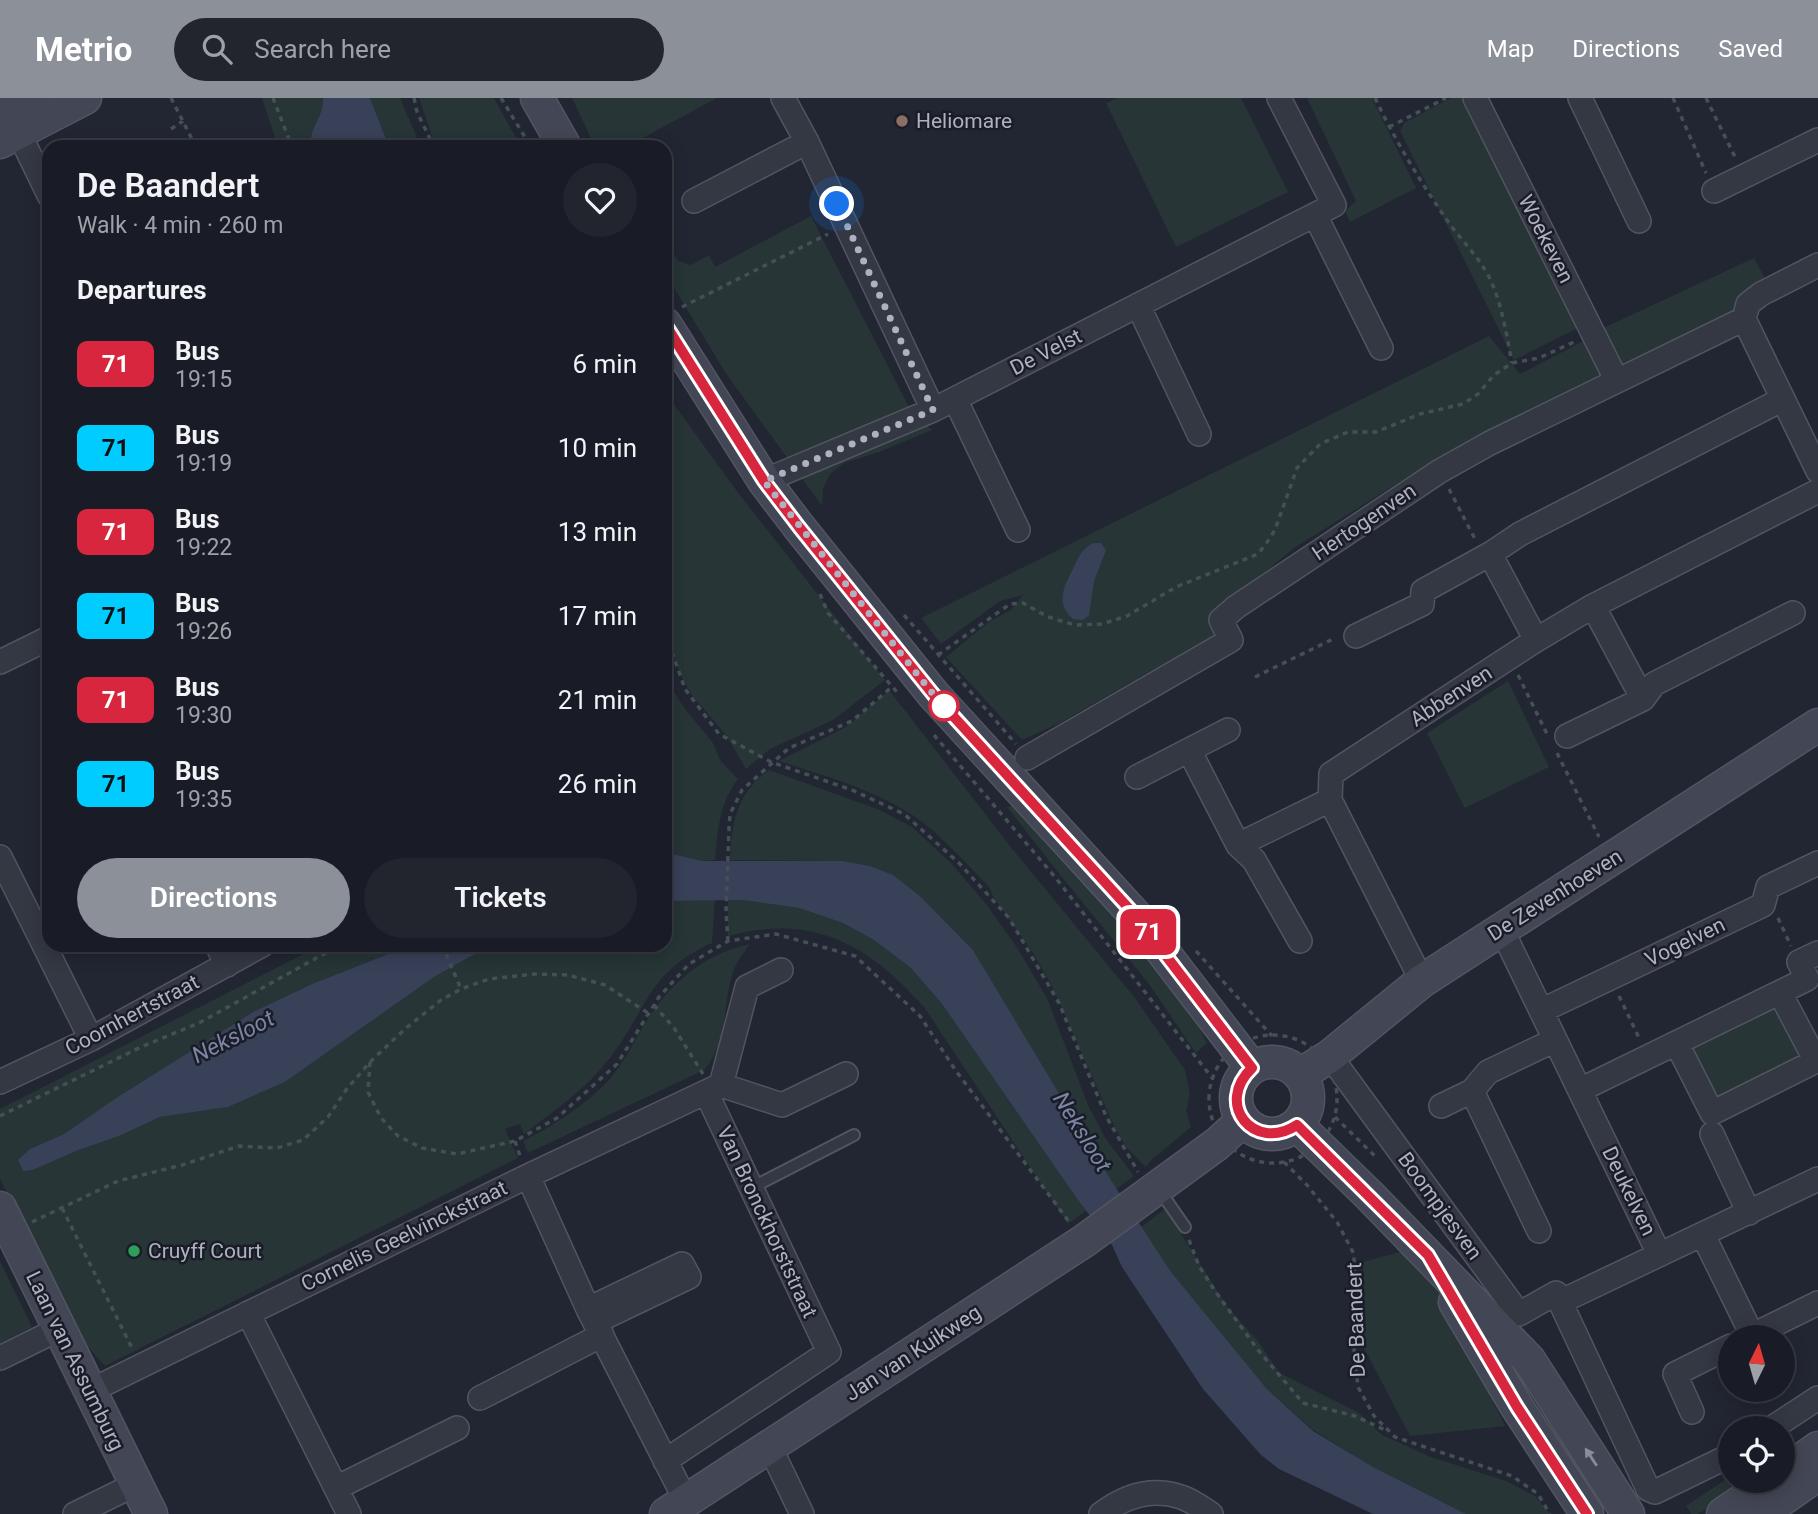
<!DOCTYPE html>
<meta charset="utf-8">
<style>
body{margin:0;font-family:Roboto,sans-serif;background:#22252e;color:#f1f3f6;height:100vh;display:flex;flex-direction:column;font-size:26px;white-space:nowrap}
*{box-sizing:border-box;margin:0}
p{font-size:23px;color:#9fa1a7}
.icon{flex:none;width:38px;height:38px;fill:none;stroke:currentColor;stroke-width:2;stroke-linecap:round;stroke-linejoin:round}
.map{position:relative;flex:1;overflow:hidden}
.panel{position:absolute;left:42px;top:42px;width:630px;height:812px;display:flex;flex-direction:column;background:#191c26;border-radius:21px;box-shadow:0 4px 18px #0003,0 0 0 2px #373a43}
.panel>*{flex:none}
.badge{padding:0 14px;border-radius:10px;font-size:24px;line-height:46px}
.needle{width:46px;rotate:5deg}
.buttons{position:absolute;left:1718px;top:1227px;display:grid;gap:14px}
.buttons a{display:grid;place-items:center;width:77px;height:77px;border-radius:50%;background:#191c26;box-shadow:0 4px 18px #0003,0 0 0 2px #373a43;font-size:35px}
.you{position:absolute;width:35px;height:35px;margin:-18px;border:5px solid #fff;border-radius:50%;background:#1a73e8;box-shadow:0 0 0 10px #1a73e833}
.map>.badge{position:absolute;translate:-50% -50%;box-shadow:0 0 0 4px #fff}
h2{padding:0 35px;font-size:26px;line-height:63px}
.round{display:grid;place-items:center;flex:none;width:74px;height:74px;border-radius:37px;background:#22252e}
.headline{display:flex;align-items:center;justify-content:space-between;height:119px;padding:0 35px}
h1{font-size:33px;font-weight:600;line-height:52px}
.action{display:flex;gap:14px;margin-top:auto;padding:14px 35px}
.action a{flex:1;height:80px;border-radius:42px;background:#8c9099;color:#fff;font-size:28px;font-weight:600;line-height:80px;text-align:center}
.action a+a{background:#22252e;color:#f1f3f6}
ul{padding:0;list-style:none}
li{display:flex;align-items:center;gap:21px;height:84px;padding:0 35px}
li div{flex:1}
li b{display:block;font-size:26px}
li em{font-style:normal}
li .badge{min-width:77px;font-weight:700;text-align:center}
header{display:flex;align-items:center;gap:42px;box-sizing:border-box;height:98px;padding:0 35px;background:#8c9099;color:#fff}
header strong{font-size:33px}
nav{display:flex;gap:38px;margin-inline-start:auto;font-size:24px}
.search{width:490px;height:63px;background:#22252e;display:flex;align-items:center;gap:18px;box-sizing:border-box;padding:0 24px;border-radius:38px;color:#9fa1a7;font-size:26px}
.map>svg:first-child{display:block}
.green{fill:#273537}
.water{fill:#394159}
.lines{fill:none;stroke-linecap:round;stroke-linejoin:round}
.lane-casing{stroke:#525561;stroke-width:14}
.street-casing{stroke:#525561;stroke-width:26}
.secondary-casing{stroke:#525561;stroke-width:35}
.path{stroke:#445055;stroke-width:3.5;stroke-dasharray:5 5;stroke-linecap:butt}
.lane{stroke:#343843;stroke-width:10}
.street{stroke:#343843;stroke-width:23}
.secondary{stroke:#434755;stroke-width:32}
.oneway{fill:#898d9b}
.line-casing{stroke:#fff;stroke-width:16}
.line{stroke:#d7263d;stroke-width:10}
.walk{stroke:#aeb2c0;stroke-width:7;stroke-dasharray:0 12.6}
.education-dot{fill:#8d6e63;stroke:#1a1d27;stroke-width:2.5}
.stop-dot{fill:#fff;stroke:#d7263d;stroke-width:3.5}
.leisure-dot{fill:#2e9e5b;stroke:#1a1d27;stroke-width:2.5}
.labels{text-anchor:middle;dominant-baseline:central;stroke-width:5;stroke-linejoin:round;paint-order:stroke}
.poi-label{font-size:21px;fill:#aeb2c0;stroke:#1a1d27;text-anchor:start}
.street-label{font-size:21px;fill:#aeb2c0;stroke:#1a1d27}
.water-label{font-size:23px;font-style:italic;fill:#7a86a5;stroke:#1a1d27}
</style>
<header>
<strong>Metrio</strong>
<div class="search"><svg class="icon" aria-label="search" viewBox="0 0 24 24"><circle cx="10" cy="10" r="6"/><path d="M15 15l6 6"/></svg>Search here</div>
<nav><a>Map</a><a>Directions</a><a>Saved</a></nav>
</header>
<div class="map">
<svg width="1818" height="1416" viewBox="0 0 1818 1416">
<rect width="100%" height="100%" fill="#212632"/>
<path class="green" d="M262,0H323C324,20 309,27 311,49H278Z
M370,0H400L421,49H389Z
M419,0H494L521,49H436Z
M572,0H717L626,49H595Z
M1117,0H1241L1288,94L1176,149L1106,5Z
M1307,0H1372L1416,90L1350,124L1345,113L1356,103Z
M1451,0H1469L1580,229L1514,262L1400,33L1404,25Z
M811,118L912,315L932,332L879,354L844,365L830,376L823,391L822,408L725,274L665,175V140L678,163L691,167L709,157L715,169Z
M1754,160L1767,184L1738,200L1733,215L1620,277L1599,232Z
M1489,238L1520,276L1589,240L1609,281L1441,358L1294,450L1227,506L1233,530L1147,575L1060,625L1022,642L946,559L990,523L1011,512L1023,497L1000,503L941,546L921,520Z
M665,294L739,396L885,582L833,622L770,651L746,671L726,637L692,597L681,578L674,560L666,521Z
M665,573L669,586L685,611L713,645L720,662L738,681C719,705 718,733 715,762L702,763L665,754Z
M1508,583L1549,669L1465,710L1427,635Z
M889,592L1014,753L1135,900L1185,972L1190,996L1186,1013L1191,1029L1151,1062L1146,1069L1127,1050L1115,1030L1052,888L1033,855L993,798L989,789C965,765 942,737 914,718C873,691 825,678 779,663L846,629Z
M769,672L880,712L912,729L951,765L986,806L1016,848L1047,900L1088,1007L1106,1041L1134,1078L1116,1091L973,852L921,799L870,768L843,763L730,762C732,724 736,696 769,672Z
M1018,705C1083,777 1142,853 1200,931L1207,945L1196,955L1149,886L1053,768L1007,709Z
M715,802L712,845C648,873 647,912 609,961C586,991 554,1013 524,1036L520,1026L505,1031L518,1060L105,1268L81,1241L0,1081V1011L321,847H411L312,886L253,914L116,1000L64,1036L30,1051L22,1073L33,1072L76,1053L119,1038L160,1019L228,1009L285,984L434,879L491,847H665V803Z
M728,802H742L799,810L843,825L874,842L911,870L942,906L1086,1113L1068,1126L924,909C868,846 813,815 728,838Z
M750,846C744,855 736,864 733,874C722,908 729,944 704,972L528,1055L523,1043C552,1028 583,1009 607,984C624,966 634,942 648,921C671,884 706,855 750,846Z
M1781,902L1811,964L1714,1011L1683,950Z
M1165,1111L1229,1211L1257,1242L1280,1275L1359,1315L1382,1337L1431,1359L1506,1383L1535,1398L1550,1416H1466L1375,1370L1313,1332L1266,1290L1234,1254L1171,1174L1141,1129Z
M1407,1152L1437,1190L1505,1328L1410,1338L1364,1250L1363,1164Z
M0,1163L32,1229L0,1245Z
M1731,1378V1382L1751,1383L1698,1416H1691L1686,1408Z"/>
<path class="water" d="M323,0H370L389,49H311C309,27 324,20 323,0Z
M1094,445H1101L1106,452L1094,483L1089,517L1083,522L1073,521C1057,507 1062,492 1071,475C1078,462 1079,452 1094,445Z
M665,754L702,763H843L870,768L893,777L921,799L973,852L1111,1082L1171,1174L1266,1290L1313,1333L1375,1370L1466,1416H1373L1279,1371L1261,1357L1203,1291L1122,1169L1112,1147L1078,1102L942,906L911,870L874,842L843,825L799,810L742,802L665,803Z
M411,847H491L434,879L285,984L228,1009L160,1019L119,1038L76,1053L33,1072L23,1073L18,1062L30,1051L64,1036L116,1000L253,914L312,886Z"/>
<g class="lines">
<defs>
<path id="lane" d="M751,1090L854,1037
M1160,1093L1185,1129"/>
<path id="street" d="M783,0L807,44L933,312L1334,107L1279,0
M1475,0L1617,283
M1580,0L1639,123
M12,21L49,97
M1714,93L1818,42
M694,103L807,44
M1315,117L1381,250
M1818,167L1761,196L1748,206L1744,221L1818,373
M1138,207L1199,336
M955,301L1018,432
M764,383L933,312
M1490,456L1536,542
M1593,508L1643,601
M1356,538L1422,506L1423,493L1490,456L1520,436L1783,301
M0,564L49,540
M1228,632L1189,652L1238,747L1254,762L1300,843
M1567,638L1643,601L1654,586L1793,515
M1027,660L1231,542L1221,522L1236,509L1440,373L1490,345L1744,221
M1137,679L1189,652
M1238,747L1330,702
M0,759L91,941
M1501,830L1659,1156
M217,847L227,867
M781,872L747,889L721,987L782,1007L846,976
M1422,883L1330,702L1331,676L1536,542L1593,508L1818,393
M1541,913L1763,807L1768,789L1818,765
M1677,946L1712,1015L1816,963L1780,895
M1330,958L1519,1216L1556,1195L1648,1391L1655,1394L1731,1357
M0,984L91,941L262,847
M1580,992L1807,881L1799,864L1818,855
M1472,993L1488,974L1555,942
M1441,1008L1472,993L1539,1133
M1712,1036L1749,1115
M528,1078L588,1211L686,1403
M1703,1137L1752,1237
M1560,1204L1818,1081
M588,1211L682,1166L689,1179L595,1224
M248,1215L349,1416
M1749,1239L1818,1205
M0,1260L59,1231
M90,1293L528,1078L721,987
M480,1300L602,1237
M1692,1314L1675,1276L1731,1248
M1772,1330L1818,1300
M770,1349L802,1416
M665,1363L829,1254L706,994
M336,1390L457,1330
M75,1416L136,1386
M1101,1416C1125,1398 1152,1389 1181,1399C1191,1402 1202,1410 1211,1416"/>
<path id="secondary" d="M537,0L565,49
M0,16L32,0
M0,44L85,0
M665,226L764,383L799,429L933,596L1134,816L1252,970
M1236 1000a36 36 0 1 1 72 0a36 36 0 1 1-72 0Z
M1300,977L1330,958L1422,883L1818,627
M1297,1027L1369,1097L1529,1262L1628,1416
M0,1110L151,1416
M1455,1204L1517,1309L1587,1416
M1783,1375L1818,1350
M666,1416L1084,1143L1217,1046L1243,1022
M1723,1416L1773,1382
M1761,1416L1818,1376"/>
</defs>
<use href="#lane" class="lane-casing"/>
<use href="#street" class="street-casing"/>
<use href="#secondary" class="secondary-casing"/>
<path class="path" d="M171,0L196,49
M273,0L292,49
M414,0L417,14L434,49
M501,0L531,49
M1375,0C1396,44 1421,85 1449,125C1462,143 1477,157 1488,177C1502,204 1506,235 1512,265
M1673,0L1706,75
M1706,0L1736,61
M1389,29L1446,0
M171,31L183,23
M665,187L675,203
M682,209L828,136
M1449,391L1476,443
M820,496L828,515L897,594
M904,517L1016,646
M665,525L668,543L685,591L719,636L771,664L852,692L904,716L959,765L1009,820L1059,905L1106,1018L1138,1074
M938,557L1010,506L1023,505L1048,519L1075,527L1102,526L1127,518L1176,489L1258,456L1271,439L1276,429L1297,370L1320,346L1348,334H1376L1420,316L1463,306L1478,296L1494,277L1512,265L1539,260L1574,244
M1518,577L1547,636
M1255,579L1335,540
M934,637L1055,779L1213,981
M1557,655L1599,739
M1778,820L1791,848
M728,843L726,814L729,730L730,716L742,692L789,650L852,623L893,588
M442,847L461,891
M1196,853L1272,938
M1619,898L1640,942
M654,907L674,930L703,976
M1209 1001a64 64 0 1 1 128 0a64 64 0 1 1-128 0Z
M370,964L368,994L381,1020L398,1038L422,1050L457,1056L515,1043L557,1020L617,966L659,899L689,866L728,843L776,836L855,858L920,918L956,973L1070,1125
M0,1018L141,949L199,925L340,847
M1335,1019L1378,1061
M515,1043L521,1061
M1284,1064L1307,1087L1337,1124L1354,1156V1251L1358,1289L1374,1318L1395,1339L1512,1378L1538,1396L1550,1416
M62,1110L133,1252
M32,1124L118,1083L182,1067L239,1048L277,1050L303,1042L328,1019L346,992L370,964L405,931L441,902L461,891L489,881L535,876L568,877L605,887L648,915
M1189,1142L1199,1168L1215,1193L1258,1252L1303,1305L1355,1318L1385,1332"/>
<use href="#lane" class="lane"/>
<use href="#street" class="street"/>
<use href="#secondary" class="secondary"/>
</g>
<defs><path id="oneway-solid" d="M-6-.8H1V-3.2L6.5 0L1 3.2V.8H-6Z" transform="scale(1.75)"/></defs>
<use class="oneway" href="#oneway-solid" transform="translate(1591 1359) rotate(-123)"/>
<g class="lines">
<defs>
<path id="line" d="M665,226L764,383L799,429L933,596L1134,816L1252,970C1214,1006 1254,1055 1297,1027L1428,1157L1517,1309L1587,1416"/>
</defs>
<use href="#line" class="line-casing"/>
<use href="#line" class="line"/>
<path class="walk" d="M837,106L933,312L764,383L933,596L951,616L944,608"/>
</g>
<circle class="education-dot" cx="902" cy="23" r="7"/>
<circle class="stop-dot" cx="944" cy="608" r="14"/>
<circle class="leisure-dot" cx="134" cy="1153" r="7"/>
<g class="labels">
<g class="poi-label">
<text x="916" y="23">Heliomare</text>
<text x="148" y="1153">Cruyff Court</text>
</g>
<g class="street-label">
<text transform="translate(1546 141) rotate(63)">Woekeven</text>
<text transform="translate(1046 254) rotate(-27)">De Velst</text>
<text transform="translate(1364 424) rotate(-34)">Hertogenven</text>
<text transform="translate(1451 598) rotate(-33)">Abbenven</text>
<text transform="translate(1555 797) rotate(-32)">De Zevenhoeven</text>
<text transform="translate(1685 844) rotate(-26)">Vogelven</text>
<text transform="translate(132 917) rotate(-28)">Coornhertstraat</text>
<text transform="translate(1629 1093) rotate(64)">Deukelven</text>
<text transform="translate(1440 1108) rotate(54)">Boompjesven</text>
<text transform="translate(767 1124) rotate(65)">Van Bronckhorststraat</text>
<text transform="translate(404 1138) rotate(-26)">Cornelis Geelvinckstraat</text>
<text transform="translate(1356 1222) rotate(-92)">De Baandert</text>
<text transform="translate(913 1255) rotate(-33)">Jan van Kuikweg</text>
<text transform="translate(75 1263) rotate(64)">Laan van Assumburg</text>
</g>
<g class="water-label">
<text transform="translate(233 939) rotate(-27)">Neksloot</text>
<text transform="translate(1082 1034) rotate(58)">Neksloot</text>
</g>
</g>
</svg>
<div class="buttons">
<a><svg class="needle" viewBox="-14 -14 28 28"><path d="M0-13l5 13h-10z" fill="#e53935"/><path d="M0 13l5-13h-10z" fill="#9fa1a7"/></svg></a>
<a><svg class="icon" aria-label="locate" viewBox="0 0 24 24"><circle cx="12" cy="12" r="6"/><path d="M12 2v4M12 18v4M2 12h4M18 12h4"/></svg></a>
</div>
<div class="you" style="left:837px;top:106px"></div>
<b class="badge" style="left:1148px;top:834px;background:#d7263d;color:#fff">71</b>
<section class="panel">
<div class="headline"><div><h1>De Baandert</h1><p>Walk · 4 min · 260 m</p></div><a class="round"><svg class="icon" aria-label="heart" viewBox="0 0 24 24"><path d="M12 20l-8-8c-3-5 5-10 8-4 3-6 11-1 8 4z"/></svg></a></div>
<h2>Departures</h2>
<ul>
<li><span class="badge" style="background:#d7263d;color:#fff">71</span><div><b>Bus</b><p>19:15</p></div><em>6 min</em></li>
<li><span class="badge" style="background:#0cf;color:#111">71</span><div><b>Bus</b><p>19:19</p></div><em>10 min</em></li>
<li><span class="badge" style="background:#d7263d;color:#fff">71</span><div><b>Bus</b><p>19:22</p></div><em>13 min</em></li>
<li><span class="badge" style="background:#0cf;color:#111">71</span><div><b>Bus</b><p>19:26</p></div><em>17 min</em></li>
<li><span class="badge" style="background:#d7263d;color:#fff">71</span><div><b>Bus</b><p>19:30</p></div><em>21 min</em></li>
<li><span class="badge" style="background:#0cf;color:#111">71</span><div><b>Bus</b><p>19:35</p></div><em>26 min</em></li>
</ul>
<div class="action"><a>Directions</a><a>Tickets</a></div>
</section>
</div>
